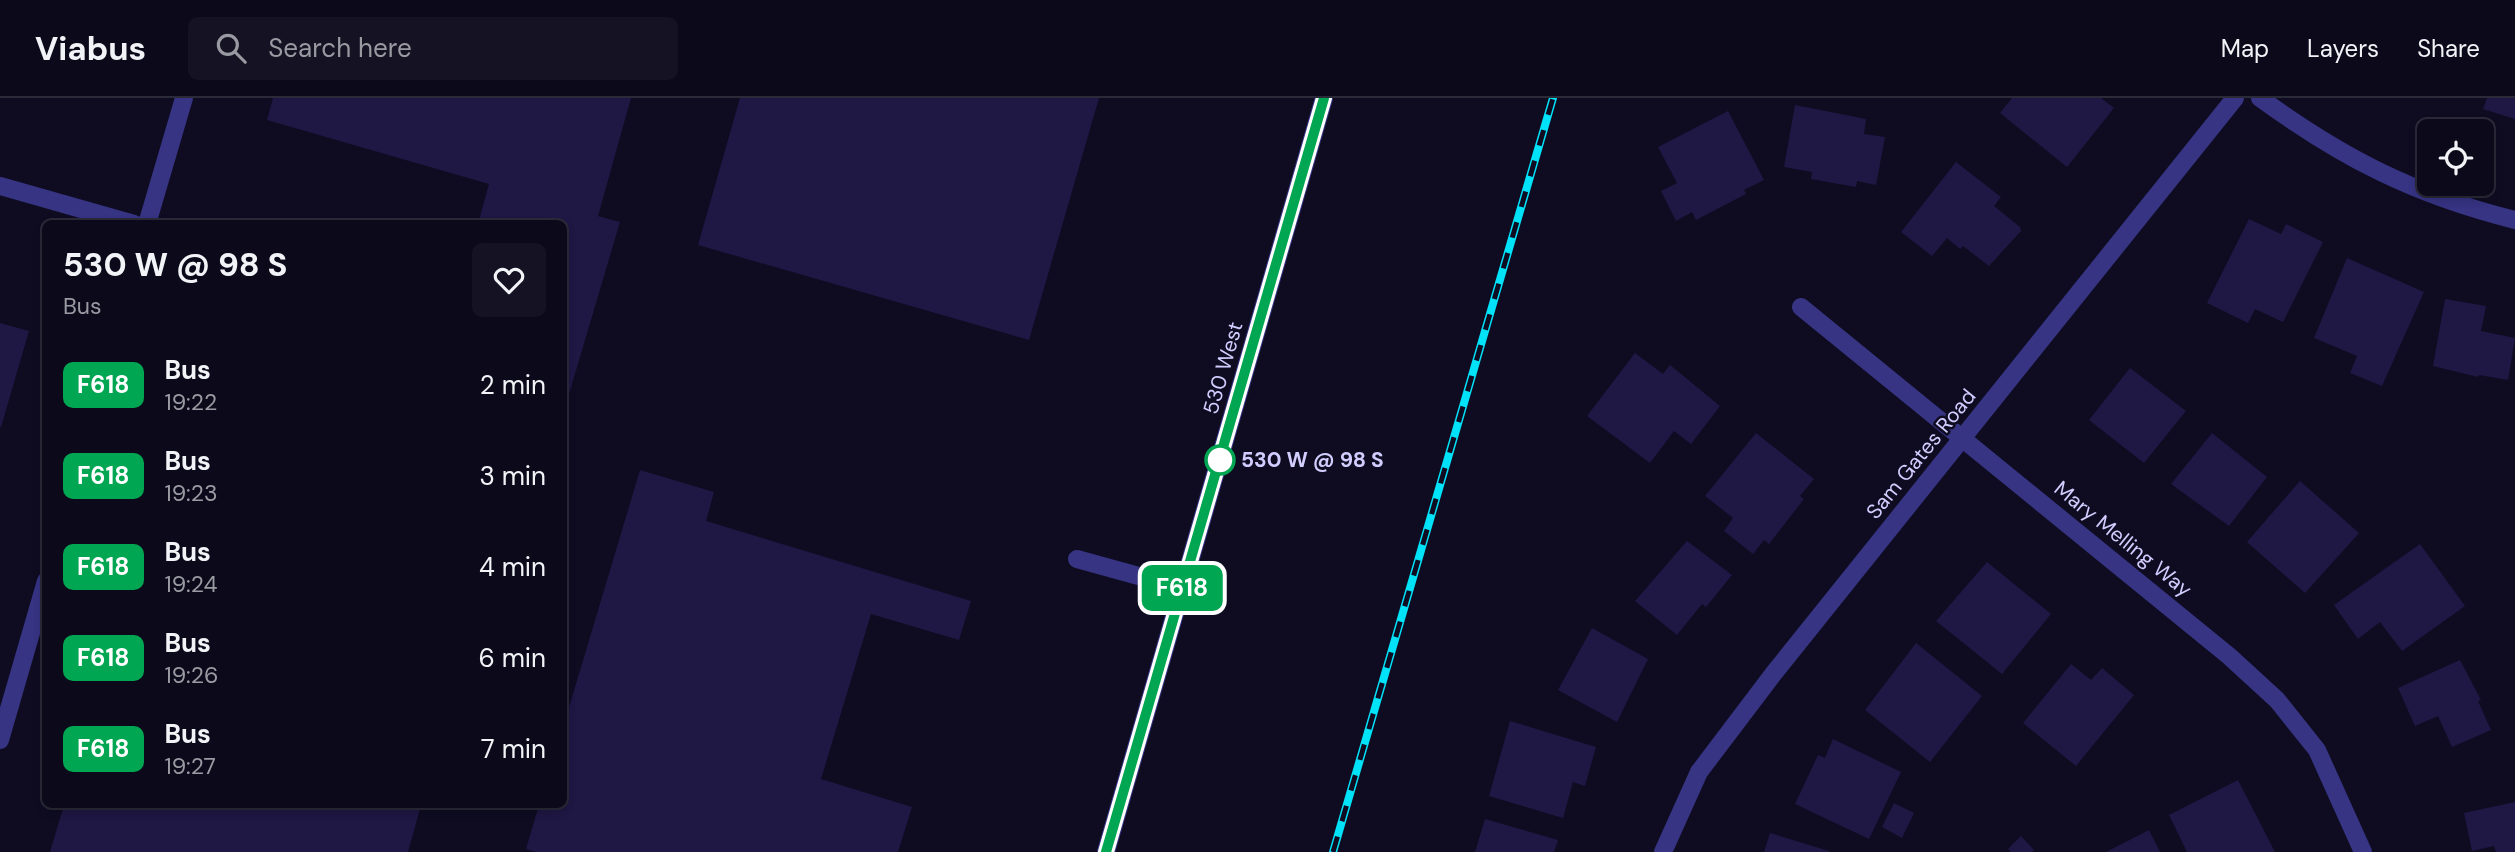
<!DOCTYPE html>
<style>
body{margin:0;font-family:"DM Sans",sans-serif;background:#141223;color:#f1f3f6;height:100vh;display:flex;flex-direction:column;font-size:26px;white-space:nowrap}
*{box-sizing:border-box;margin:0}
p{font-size:23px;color:#9a9aa2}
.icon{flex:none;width:38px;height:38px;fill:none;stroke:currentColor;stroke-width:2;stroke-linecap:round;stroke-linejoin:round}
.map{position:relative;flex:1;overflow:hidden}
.panel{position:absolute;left:42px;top:122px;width:525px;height:588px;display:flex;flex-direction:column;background:#0b091a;border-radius:10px;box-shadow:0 4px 10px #0003,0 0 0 2px #2b2a39}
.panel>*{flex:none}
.badge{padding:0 14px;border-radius:10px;font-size:24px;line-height:46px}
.fabs{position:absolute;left:2417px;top:21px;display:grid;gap:14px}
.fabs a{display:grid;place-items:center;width:77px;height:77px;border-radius:10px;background:#0b091a;box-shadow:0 4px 10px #0003,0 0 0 2px #2b2a39;font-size:35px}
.map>.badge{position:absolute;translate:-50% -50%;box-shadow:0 0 0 4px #fff}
.round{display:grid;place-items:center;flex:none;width:74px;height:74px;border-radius:10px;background:#141223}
.overview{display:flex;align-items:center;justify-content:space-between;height:119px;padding:0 21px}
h1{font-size:33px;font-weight:700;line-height:52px}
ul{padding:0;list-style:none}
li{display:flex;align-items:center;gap:21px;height:91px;padding:0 21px}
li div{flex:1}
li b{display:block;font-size:26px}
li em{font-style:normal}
li .badge{min-width:77px;font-weight:700;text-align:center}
header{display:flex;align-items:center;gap:42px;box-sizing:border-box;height:98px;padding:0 35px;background:#0b091a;border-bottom:2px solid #2b2a39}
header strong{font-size:33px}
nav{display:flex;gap:38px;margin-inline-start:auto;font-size:24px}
.search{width:490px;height:63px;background:#141223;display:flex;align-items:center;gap:18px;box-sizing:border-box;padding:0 24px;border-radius:10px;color:#9a9aa2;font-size:26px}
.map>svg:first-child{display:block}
.building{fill:#1f1744}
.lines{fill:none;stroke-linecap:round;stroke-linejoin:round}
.minor{stroke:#363483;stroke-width:18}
.rail-casing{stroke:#00e2f8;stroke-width:8}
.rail{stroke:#0f0c22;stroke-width:5;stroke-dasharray:16;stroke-linecap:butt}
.line-casing{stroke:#fff;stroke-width:16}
.line{stroke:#00a651;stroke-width:10}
.stop-dot{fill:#fff;stroke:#00a651;stroke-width:3.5}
.labels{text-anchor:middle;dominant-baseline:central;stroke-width:5;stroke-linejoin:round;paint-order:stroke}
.street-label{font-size:21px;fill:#d2cdff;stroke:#0f0c22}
.stop-label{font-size:21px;font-weight:bold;fill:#d2cdff;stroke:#0f0c22;text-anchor:start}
</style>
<header>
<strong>Viabus</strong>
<div class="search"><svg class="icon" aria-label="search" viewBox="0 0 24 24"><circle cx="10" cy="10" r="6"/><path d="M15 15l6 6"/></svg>Search here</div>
<nav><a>Map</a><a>Layers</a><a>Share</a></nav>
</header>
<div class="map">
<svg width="2515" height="754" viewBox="0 0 2515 754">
<rect width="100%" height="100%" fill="#0f0c22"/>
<path class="building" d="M273,0H631L598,118L620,124L564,313V126H478L489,86L267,22Z
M740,0H1099L1029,242L698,147Z
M2012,0H2101L2114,10L2067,69L2000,15Z
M2487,0H2515V21L2483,11Z
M1795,7L1866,21L1864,36L1885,39L1876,87L1857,83L1856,89L1811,81L1812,74L1784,69Z
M1728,13L1764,82L1744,92L1746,96L1696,122L1692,114L1676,123L1661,93L1677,85L1658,49Z
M1956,64L2001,99L1994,108L2020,129L2021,133L1989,168L1963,148L1960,151L1947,140L1932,158L1901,134Z
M2249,121L2281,136L2286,126L2323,144L2283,224L2255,211L2248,225L2207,205Z
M2347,160L2424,194L2382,288L2350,275L2357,258L2314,240Z
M2445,201L2486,208L2481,233L2515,240L2508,282L2479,277L2478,279L2433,268Z
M0,225L29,233L1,329H0Z
M1635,255L1663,276L1670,267L1720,308L1691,346L1674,333L1650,365L1587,318Z
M2130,270L2186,313L2144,365L2089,322Z
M1756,335L1814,381L1800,398L1804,401L1769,446L1764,442L1753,456L1724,433L1733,420L1705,398Z
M2212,335L2267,379L2229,428L2171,386Z
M640,372L714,394L706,423L971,503L959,542L871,516L821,681L912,709L898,754H536L526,751L539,707H564V626Z
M2300,383L2359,435L2305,495L2247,444Z
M1687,443L1732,477L1706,509L1702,506L1677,537L1635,503Z
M2420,446L2465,508L2402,553L2380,524L2358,541L2334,507Z
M1987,464L2051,516L2002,576L1936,523Z
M1592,530L1648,561L1617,624L1558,592Z
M1916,545L1982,598L1930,664L1865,612Z
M2460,562L2481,602L2478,603L2491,632L2452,649L2438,618L2415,628L2398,590Z
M2071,566L2091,582L2102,570L2134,597L2076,668L2023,625Z
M1510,623L1596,649L1585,688L1573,684L1563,720L1489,698Z
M1833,641L1901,674L1869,741L1795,706L1818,657L1825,660Z
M2238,682L2275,754H2187L2169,717Z
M2515,704V754H2496L2494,748L2472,753L2464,715Z
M1894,705L1914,715L1902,740L1882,729Z
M64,707H421L408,754H50Z
M1485,721L1558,742L1554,754H1475Z
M2149,732L2160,754H2106Z
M1770,735L1829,753V754H1764Z
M2021,738L2034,752L2032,754H2011L2008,751Z"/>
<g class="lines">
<path class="minor" d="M2260,0C2344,61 2415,97 2515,122
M0,88L134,126
M147,126L184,0
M1801,209L2229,558L2277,602L2317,652L2363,754
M1077,461L1182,490
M0,642L46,483
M1106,754L1324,0
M1663,754L1699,674L1774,575L2235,0"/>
<defs>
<path id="rail" d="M1333,754L1553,0"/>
</defs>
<use href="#rail" class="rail-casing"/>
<use href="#rail" class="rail"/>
</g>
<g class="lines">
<defs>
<path id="line" d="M1106,754L1324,0"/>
</defs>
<use href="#line" class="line-casing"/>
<use href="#line" class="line"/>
</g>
<circle class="stop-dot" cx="1220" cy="362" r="14"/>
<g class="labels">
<g class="street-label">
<text transform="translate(1223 270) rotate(-74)">530 West</text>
<text transform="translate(1921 356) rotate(-51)">Sam Gates Road</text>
<text transform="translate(2123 441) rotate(39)">Mary Melling Way</text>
</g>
<g class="stop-label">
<text x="1241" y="362">530 W @ 98 S</text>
</g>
</g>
</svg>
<div class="fabs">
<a><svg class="icon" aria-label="locate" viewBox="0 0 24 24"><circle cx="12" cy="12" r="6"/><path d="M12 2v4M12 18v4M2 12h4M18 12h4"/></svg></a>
</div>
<b class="badge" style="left:1182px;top:490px;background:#00a651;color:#fff">F618</b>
<section class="panel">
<div class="overview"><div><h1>530 W @ 98 S</h1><p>Bus</p></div><a class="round"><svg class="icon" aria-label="heart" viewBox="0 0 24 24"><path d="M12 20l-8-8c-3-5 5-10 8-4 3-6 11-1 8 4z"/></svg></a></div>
<ul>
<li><span class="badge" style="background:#00a651;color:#fff">F618</span><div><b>Bus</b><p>19:22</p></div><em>2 min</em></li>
<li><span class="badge" style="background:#00a651;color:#fff">F618</span><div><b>Bus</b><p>19:23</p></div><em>3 min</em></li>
<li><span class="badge" style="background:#00a651;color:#fff">F618</span><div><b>Bus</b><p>19:24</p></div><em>4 min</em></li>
<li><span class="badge" style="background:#00a651;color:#fff">F618</span><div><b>Bus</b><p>19:26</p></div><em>6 min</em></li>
<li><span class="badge" style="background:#00a651;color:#fff">F618</span><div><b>Bus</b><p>19:27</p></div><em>7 min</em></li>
</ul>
</section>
</div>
